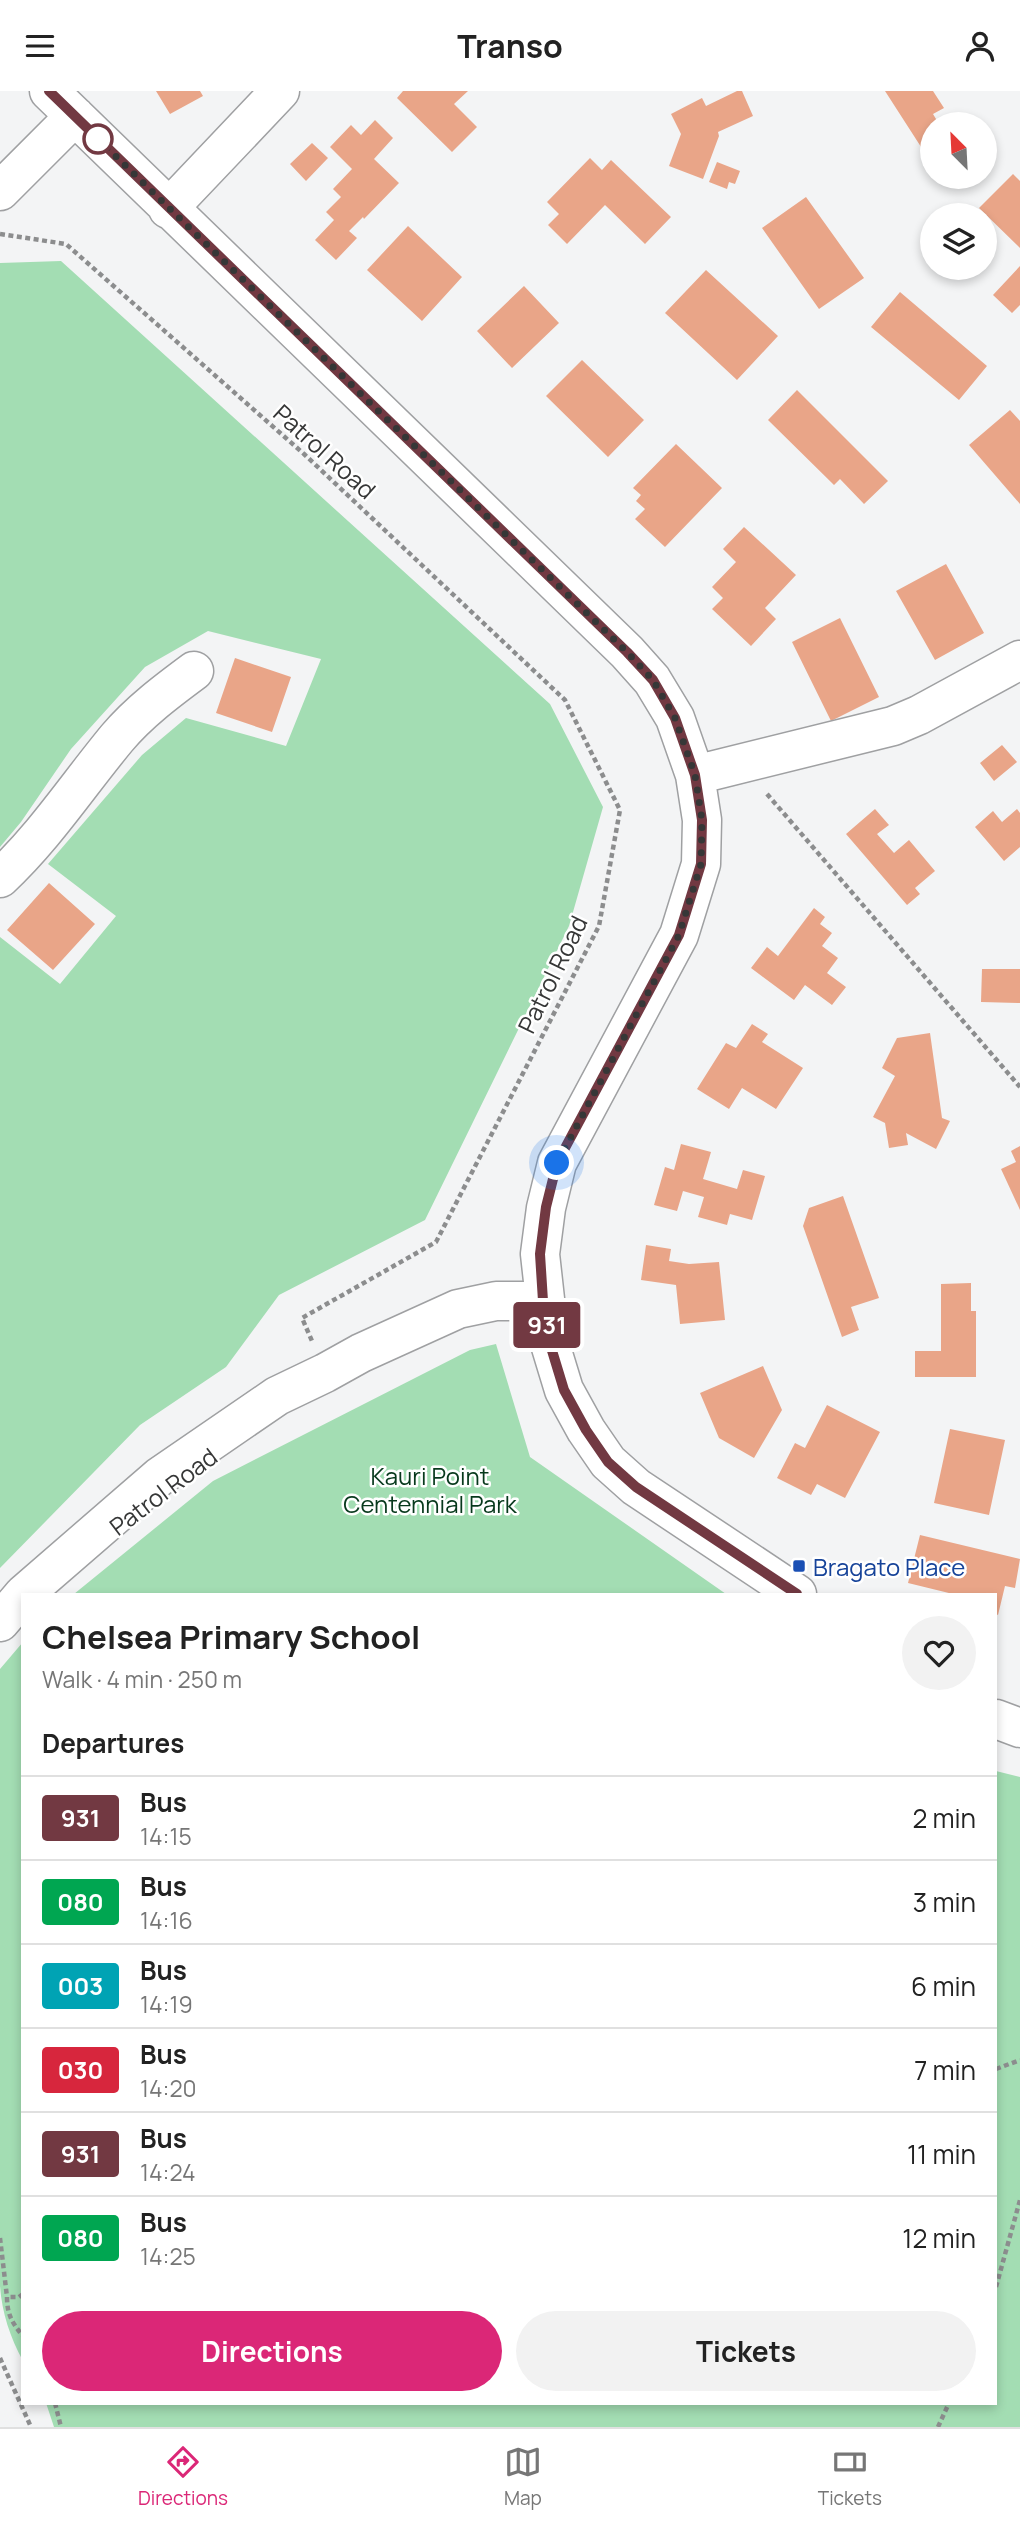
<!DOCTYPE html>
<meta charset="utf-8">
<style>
body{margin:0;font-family:Manrope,sans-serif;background:#f2f2f2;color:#222;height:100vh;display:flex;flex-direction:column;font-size:26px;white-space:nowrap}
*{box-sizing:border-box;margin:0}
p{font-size:23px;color:#767676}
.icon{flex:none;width:38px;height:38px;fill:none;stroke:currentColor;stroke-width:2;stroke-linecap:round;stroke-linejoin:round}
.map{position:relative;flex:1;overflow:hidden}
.drawer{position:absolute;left:21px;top:1502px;width:976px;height:812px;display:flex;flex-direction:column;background:#fff;border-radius:0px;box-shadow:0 4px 10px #0003}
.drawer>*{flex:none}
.badge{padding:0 14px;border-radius:5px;font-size:24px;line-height:46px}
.needle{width:46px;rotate:336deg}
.fabs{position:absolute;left:920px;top:21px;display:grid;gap:14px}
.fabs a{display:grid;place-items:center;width:77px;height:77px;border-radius:50%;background:#fff;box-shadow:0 4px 10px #0003;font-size:35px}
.you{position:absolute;width:35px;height:35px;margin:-18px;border:5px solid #fff;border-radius:50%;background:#1a73e8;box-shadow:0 0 0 10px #1a73e833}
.map>.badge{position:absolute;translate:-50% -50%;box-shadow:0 0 0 4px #fff}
h2{padding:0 21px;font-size:26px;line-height:63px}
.round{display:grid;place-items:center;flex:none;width:74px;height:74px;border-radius:37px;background:#f2f2f2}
.summary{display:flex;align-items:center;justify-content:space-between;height:119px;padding:0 21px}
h1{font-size:33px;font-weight:700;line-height:52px}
.primary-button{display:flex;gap:14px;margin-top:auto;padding:14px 21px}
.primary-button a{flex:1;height:80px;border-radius:42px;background:#db2777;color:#fff;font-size:28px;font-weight:700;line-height:80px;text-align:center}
.primary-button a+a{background:#f2f2f2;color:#222}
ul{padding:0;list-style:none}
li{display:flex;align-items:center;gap:21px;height:84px;padding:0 21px;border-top:2px solid #e0e0e0}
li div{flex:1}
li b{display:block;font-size:26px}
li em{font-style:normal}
li .badge{min-width:77px;font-weight:700;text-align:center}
header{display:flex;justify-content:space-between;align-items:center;height:91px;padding:0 21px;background:#fff;font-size:32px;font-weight:700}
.menu{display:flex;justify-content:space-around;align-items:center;height:98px;border-top:2px solid #e0e0e0;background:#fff;font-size:19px;color:#767676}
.menu a{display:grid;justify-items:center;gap:4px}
.menu .selected{color:#db2777}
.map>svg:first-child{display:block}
.green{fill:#a3ddb3}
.building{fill:#e9a588}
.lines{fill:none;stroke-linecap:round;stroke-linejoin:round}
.minor-casing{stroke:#9fa0a2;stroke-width:41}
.path{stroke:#8c8d8e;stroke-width:4.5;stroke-dasharray:5 3.5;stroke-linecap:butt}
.minor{stroke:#fff;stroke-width:38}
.line-casing{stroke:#fff;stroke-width:16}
.line{stroke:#723942;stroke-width:10}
.walk{stroke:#363737;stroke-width:7;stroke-dasharray:0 12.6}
.stop-dot{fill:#fff;stroke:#723942;stroke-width:3.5}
.transit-dot{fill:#1a4fb4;stroke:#fff;stroke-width:2.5}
.labels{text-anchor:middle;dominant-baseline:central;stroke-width:5;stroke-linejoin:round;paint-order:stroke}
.street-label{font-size:24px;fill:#363737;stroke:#fff}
.park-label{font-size:24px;fill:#07391c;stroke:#fff}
.transit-label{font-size:24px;fill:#164399;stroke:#fff;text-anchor:start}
</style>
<header><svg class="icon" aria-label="menu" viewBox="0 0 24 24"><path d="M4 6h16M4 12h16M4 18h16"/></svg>Transo<svg class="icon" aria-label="person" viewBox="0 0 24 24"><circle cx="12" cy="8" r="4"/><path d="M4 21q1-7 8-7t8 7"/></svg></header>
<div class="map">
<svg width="1020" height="2336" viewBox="0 0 1020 2336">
<rect width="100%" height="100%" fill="#f3f4f5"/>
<path class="green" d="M61,170L550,613L603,716L569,835L425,1129L279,1204L226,1276L140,1334L0,1477V846L60,893L116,825L48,773L142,664L186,627L286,655L321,568L208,540L145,576L71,658L21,731L0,756V172Z
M496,1253L530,1366L726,1503H74L213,1390L470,1259Z
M23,1551V2270C10,2246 2,2222 0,2195V1578Z
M996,1680L1020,1686V2336H54L46,2312H996Z"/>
<path class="building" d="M156,0H200L203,5L170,23Z
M403,0H468L454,13L477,36L452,61L397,7Z
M737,0H742L753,25L718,41L719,45L703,88L669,75L681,43L671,23L702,7L706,15Z
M885,0H933L944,17L933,23L939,33H933V53L923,59Z
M375,29L393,47L374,68L399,92L364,128L363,126L349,140L357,147L336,169L315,149L334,129L326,121L341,106L333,98L352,78L330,56L351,34L361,44Z
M312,52L328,67L306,90L290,73Z
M590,67L602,79L611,69L671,126L645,153L605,114L567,153L548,134L559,123L547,111Z
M717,71L740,80L735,93L729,91L727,98L709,91Z
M1013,83L1020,90V157L979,117Z
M806,106L864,187L819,218L762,137Z
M408,135L462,186L422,230L367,179Z
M1020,175V214L1012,222L993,204Z
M706,179L778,245L737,289L665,222Z
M524,195L559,232L512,277L477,240Z
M900,201L987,275L959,309L871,236Z
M582,269L644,329L608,366L546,305Z
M797,299L888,390L864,413L840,388L834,394L768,329Z
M1010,319L1020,330V413L969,354Z
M676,353L722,397L665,456L635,428L645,418L636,410L641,404L633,397Z
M744,436L796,484L765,517L776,528L751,555L712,518L723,507L712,496L736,471L723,458Z
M946,473L984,542L935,569L896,500Z
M840,527L879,606L831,630L792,551Z
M235,567L291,586L272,641L216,622Z
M1002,654L1017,671L994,690L980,672Z
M875,718L889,734L877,743L894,762L909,749L935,780L915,797L920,803L907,814L846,743Z
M1017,718L1020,722V756L1004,770L975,736L993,720L1002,731Z
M49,792L95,833L53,879L7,839Z
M814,817L825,826L820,833L832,842L822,855L838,867L827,882L846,896L832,914L805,894L794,909L751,877L767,856L778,865Z
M982,878H1020V912L981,911Z
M752,933L768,943L762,951L803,977L776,1018L742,997L729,1018L697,998L726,952L736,957Z
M930,942L942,1027L950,1030L936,1058L906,1042L908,1054L889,1057L885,1032L873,1026L895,985L882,977L897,947Z
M681,1053L711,1061L703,1088L737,1098L743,1079L765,1085L752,1129L730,1123L727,1134L698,1126L704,1106L683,1100L677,1120L654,1114L665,1076L674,1079Z
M1020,1055V1119L1001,1078L1016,1071L1011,1060Z
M843,1105L879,1207L851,1216L859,1239L842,1246L803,1135L809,1117Z
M646,1154L671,1158L669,1170L689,1173L719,1171L725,1229L680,1233L676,1194L641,1189Z
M971,1192V1220H976V1286H915V1260H941V1193Z
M763,1275L782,1319L754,1367L719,1347L700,1302Z
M827,1314L880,1341L845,1407L817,1393L811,1404L777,1387L795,1352L805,1357Z
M950,1338L1005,1349L989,1424L934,1412Z
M920,1444L1020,1468L1015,1497L1005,1495L998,1524L996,1523V1503H953L908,1492Z"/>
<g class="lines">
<defs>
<path id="minor" d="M49,0L627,561L652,589L675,627L695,684L702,729L701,773L679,844L557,1072L546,1117L540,1163L550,1253L564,1299L586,1339L608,1371L636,1396L797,1503
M0,100L75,25
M168,118L280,0
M695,684L893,635L919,624L1020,569
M0,787C45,745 78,694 117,647C139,621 167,600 194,580
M24,1503L159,1386L277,1305L325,1282L361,1262L458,1218L496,1210H543
M0,1531L23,1504
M996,1628L1020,1637"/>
</defs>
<use href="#minor" class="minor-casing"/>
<path class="path" d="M0,143L66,153L304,363L565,609L620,719L599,835L436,1151L302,1227L312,1250
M767,703L1020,996
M996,1978L1020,1969
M0,2147L7,2206
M996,2196L1020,2109
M23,2203L19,2206H7C7,2223 12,2232 23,2245
M0,2267L31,2336
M55,2312L61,2336
M938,2336L949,2312"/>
<use href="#minor" class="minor"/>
</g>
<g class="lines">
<defs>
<path id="line" d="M49,0L627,561L653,589L675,627L695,684L702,729L701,773L679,844L557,1072L546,1116L540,1163L543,1210L550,1253L564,1299L586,1339L608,1371L636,1396L797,1503"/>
</defs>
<use href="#line" class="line-casing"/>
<use href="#line" class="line"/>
<path class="walk" d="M98,48L627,561L653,589L675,627L695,684L702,729L701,773L679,844L557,1072"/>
</g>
<circle class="stop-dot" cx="98" cy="48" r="14"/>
<rect class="transit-dot" x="792" y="1468" width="14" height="14" rx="3.5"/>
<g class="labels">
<g class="street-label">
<text transform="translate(325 360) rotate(42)">Patrol Road</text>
<text transform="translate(552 883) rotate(-64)">Patrol Road</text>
<text transform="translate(163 1400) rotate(-37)">Patrol Road</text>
</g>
<g class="park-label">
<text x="430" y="1384">Kauri Point<tspan x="430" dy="28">Centennial Park</tspan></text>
</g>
<g class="transit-label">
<text x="813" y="1475">Bragato Place</text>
</g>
</g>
</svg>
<div class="fabs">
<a><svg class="needle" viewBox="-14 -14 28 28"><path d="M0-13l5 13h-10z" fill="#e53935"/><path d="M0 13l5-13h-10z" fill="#767676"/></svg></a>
<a><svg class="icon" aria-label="layers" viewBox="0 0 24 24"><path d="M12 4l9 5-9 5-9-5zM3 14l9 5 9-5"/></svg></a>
</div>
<div class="you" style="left:557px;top:1072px"></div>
<b class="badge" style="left:547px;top:1234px;background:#723942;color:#fff">931</b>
<section class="drawer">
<div class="summary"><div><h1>Chelsea Primary School</h1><p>Walk · 4 min · 250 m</p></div><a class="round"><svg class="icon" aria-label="heart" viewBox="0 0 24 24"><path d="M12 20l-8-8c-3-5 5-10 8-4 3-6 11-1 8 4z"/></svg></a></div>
<h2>Departures</h2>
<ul>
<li><span class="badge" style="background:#723942;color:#fff">931</span><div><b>Bus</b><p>14:15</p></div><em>2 min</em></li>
<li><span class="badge" style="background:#00a651;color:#fff">080</span><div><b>Bus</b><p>14:16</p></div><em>3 min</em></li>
<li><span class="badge" style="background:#00a3b4;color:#fff">003</span><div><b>Bus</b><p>14:19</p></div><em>6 min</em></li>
<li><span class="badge" style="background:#d7263d;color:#fff">030</span><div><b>Bus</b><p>14:20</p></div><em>7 min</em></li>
<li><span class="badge" style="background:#723942;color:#fff">931</span><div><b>Bus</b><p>14:24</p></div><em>11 min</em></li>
<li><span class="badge" style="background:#00a651;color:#fff">080</span><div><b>Bus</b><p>14:25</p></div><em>12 min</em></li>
</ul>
<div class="primary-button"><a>Directions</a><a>Tickets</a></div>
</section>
</div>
<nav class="menu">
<a class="selected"><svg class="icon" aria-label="directions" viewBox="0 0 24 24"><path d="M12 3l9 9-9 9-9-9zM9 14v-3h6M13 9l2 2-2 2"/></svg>Directions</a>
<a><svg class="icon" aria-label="map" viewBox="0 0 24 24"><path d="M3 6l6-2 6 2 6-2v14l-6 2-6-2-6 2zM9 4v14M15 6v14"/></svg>Map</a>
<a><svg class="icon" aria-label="tickets" viewBox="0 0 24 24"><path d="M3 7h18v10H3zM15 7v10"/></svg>Tickets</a>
</nav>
